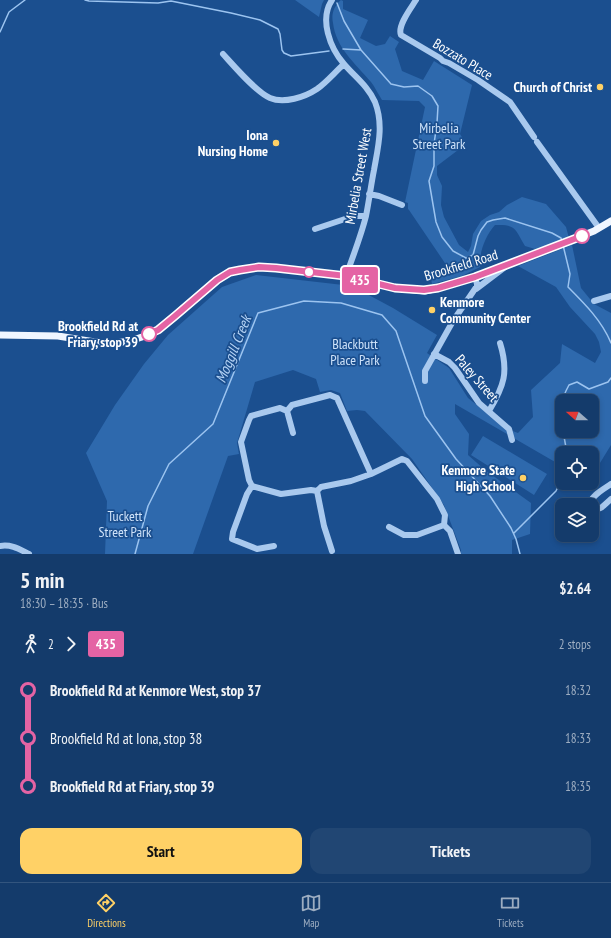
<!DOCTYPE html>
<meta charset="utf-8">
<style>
body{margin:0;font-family:"PT Sans Narrow",sans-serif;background:#214673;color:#f1f3f6;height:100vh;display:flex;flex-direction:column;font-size:15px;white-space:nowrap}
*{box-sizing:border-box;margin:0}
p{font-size:13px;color:#9dadc1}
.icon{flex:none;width:22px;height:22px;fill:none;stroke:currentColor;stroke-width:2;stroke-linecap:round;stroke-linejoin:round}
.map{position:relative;height:554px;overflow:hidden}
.details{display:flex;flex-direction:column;background:#143b6b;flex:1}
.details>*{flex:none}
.badge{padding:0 8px;border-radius:3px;font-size:14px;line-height:26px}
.needle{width:26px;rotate:291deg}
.buttons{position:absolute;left:555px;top:394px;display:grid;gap:8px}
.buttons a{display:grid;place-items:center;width:44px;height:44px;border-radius:8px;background:#143b6b;box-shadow:0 2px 6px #0003,0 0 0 1px #33557e;font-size:20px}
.map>.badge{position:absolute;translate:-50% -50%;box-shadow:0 0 0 2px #fff}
.legs{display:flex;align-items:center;gap:6px;height:44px;padding:0 20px;font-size:13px}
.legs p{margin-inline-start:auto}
.overview{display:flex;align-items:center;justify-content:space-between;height:68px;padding:0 20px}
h1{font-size:22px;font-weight:700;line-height:30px}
.action{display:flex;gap:8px;margin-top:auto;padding:8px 20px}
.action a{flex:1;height:46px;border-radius:12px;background:#ffd166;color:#111;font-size:16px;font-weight:700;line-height:46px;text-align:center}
.action a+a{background:#214673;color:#f1f3f6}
ul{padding:0 20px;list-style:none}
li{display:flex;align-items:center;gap:14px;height:48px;font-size:15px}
li i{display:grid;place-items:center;width:6px;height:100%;margin:0 5px;background:currentColor}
li i::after{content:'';width:10px;height:10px;margin:-5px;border:3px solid;border-radius:50%;background:#143b6b}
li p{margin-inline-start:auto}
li:first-child i{background:linear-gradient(#0000 50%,currentColor 0)}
li:last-child i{background:linear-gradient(currentColor 50%,#0000 0)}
.tabs{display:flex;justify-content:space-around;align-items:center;height:56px;border-top:1px solid #33557e;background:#143b6b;font-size:11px;color:#9dadc1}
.tabs a{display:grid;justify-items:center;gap:2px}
.tabs .active{color:#ffd166}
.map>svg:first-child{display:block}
.green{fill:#2e69ad;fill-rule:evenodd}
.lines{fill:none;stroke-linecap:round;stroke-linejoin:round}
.stream{stroke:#9cc4f0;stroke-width:1.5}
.minor{stroke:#a9c9ee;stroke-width:6}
.major{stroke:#f0f6ff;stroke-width:7}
.line-1-casing{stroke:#fff;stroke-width:9}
.line-1{stroke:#e463a4;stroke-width:6}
.poi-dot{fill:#ffd166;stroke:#1b4f8f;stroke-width:1.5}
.stop-1-dot{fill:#fff;stroke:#e463a4;stroke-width:2}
.labels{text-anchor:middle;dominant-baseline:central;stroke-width:3.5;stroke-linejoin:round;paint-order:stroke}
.street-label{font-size:14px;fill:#fff;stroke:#1b4f8f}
.poi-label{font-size:14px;font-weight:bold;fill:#fff;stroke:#1b4f8f;text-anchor:end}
.park-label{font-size:14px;fill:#cfe3fa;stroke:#1b4f8f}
.stop-label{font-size:14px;font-weight:bold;fill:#fff;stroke:#1b4f8f;text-anchor:end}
.water-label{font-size:15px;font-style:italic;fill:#b5d3f5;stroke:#1b4f8f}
</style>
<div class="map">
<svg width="611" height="554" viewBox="0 0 611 554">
<rect width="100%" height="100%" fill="#1b4f8f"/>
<path class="green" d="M295,0H324L322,4L319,17Z
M341,0L343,1V9L368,20L360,38L376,46L385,44L390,36L399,42L395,49L402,71L423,80L434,61L472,85L460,134L466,144L437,166V175L442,186L441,205L444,217L459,245L468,252L471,246L473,234L481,221L490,215L499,212L507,205L522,197L546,204L566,227L569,238L535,249L525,246C515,229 516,224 495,225C485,236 479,253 480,267L462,276L432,284L431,279L451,272L409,210L408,209V203L405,202L425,107L419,101L382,100C378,94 375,87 371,82C355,63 336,48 333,23C331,14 334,6 341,0Z
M572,245L581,288L594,304L611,313V445L592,476V453H562V466L455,404V414L469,434L468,455L485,470L531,503L530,534L512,540V554H461V550L444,505L412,459L365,411L357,410L347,411L340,393L331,390L320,392L316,379L293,370L255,382L237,443L239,454L228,456L193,554H105L107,501L86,453L115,405L144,364L168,335L222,287L256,275L352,286L393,308L437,335L427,353L449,368L468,398L507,429L518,433L533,417L531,390L560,363L562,344L595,363L601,352L599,342L595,334L570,307L556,287L518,266ZM562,401H592V431H562Z
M483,436L547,474L534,495L471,455Z"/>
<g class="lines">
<path class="stream" d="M85,0L89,1L158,3L171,1L231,13L260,20L278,29L280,34L282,50L284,53L291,56L329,51
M337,3L344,21L361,50L391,84L404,87L418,86L432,96L438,106L437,123L434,144V166L429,181L436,222L442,237L453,251L466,258L473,255L478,236L481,230L487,222L493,220L505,218L552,233L561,238L562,241
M0,32L9,12L25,0
M343,49L361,50
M563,245L570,274L568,287C585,304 602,321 611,343
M562,425C558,409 562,398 569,385L577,382L589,389L608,382L611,378
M563,431L567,453
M514,533L556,491L562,478
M135,554L148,506L169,464L213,424L258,313L304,301L341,303L382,315L396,331L425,416L456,459L490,496L511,528L516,539L520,554"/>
<path class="minor" d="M332,0C319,19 330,48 344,64C355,77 368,86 375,102C384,125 378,147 374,170C371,185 369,201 366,216C361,236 353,256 346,276
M416,0C411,8 397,26 401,35L440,58L443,61L449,63L478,80L510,102L534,137
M223,54C234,66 256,92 270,98C284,104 305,97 317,89C327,82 335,72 344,64
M537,142L599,228
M369,194L379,196L402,205
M315,229L354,216H366
M476,289L505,267
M594,301L611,296
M434,354L449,362L455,368L479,403L509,429L512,440
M425,381V371L453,321L477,286V284L475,277
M330,395L337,398L371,474L351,481L321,487L317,491L311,490L281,494L252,486L249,480L241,442L249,420L251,416L280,408L287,411L292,405Z
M287,411L293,433
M489,411C504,386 509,372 500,343
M371,474L402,459L407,461L437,499L445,515L444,525L450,531L458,554
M252,486L247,494L233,532L232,539L257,549L274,546
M317,491L324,526L332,551
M590,505C590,496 604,489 611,484
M592,508C600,512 605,504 611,499
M389,527L404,535H417L444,525
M0,546C11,544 19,549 29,554"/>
<path class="major" d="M0,335L58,336L101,343H115L130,341L145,336L158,330L217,280L230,272L240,270L259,267L276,268L346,276L395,288L425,291L438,288L475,277L553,247L594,231L611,221"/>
</g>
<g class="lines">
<defs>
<path id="line-1" d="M149,334L158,330L175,316L217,280L230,272L240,270L259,267L276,268L346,276L395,288L424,290L438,288L475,277L582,236"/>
</defs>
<use href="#line-1" class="line-1-casing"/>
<use href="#line-1" class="line-1"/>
</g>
<g class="poi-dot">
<circle cx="600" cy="87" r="4"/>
<circle cx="276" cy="143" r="4"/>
<circle cx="432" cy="310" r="4"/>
<circle cx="523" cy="478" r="4"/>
</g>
<g class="stop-1-dot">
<circle cx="582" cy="236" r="7"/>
<circle cx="309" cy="272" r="5"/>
<circle cx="149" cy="334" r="7"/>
</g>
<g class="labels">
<g class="street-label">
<text transform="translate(463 59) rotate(31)">Bozzato Place</text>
<text transform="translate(358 176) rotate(-80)">Mirbelia Street West</text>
<text transform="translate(461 265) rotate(-17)">Brookfield Road</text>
<text transform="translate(477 378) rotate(49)">Paley Street</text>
</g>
<g class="poi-label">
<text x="592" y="87">Church of Christ</text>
<text x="268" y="135">Iona<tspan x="268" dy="16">Nursing Home</tspan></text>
<text x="440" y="302" text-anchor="start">Kenmore<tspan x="440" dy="16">Community Center</tspan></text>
<text x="515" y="470">Kenmore State<tspan x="515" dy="16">High School</tspan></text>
</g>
<g class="park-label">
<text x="439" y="128">Mirbelia<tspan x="439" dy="16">Street Park</tspan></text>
<text x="355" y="344">Blackbutt<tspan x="355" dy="16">Place Park</tspan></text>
<text x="125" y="516">Tuckett<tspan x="125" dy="16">Street Park</tspan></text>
</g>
<g class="stop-label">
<text x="138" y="326">Brookfield Rd at<tspan x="138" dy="16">Friary, stop 39</tspan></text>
</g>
<g class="water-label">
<text transform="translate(233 349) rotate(-68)">Moggill Creek</text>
</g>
</g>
</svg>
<div class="buttons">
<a><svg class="needle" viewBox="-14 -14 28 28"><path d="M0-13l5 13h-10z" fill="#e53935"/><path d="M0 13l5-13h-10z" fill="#9dadc1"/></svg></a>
<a><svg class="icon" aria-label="locate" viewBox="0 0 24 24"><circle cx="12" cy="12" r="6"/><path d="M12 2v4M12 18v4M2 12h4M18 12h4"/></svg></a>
<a><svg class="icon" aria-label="layers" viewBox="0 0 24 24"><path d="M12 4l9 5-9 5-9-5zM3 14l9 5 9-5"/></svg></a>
</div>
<b class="badge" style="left:360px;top:280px;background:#e463a4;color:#fff">435</b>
</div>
<section class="details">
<div class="overview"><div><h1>5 min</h1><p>18:30 – 18:35 · Bus</p></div><b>$2.64</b></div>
<div class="legs"><svg class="icon" aria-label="walk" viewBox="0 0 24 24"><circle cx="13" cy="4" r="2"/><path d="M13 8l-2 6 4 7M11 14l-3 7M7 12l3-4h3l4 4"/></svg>2<svg class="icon" aria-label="forward" viewBox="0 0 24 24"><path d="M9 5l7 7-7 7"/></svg><b class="badge" style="background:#e463a4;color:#fff">435</b><p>2 stops</p></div>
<ul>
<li><i style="color:#e463a4"></i><b>Brookfield Rd at Kenmore West, stop 37</b><p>18:32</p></li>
<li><i style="color:#e463a4"></i><span>Brookfield Rd at Iona, stop 38</span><p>18:33</p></li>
<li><i style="color:#e463a4"></i><b>Brookfield Rd at Friary, stop 39</b><p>18:35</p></li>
</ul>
<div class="action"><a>Start</a><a>Tickets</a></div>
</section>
<nav class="tabs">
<a class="active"><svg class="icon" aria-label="directions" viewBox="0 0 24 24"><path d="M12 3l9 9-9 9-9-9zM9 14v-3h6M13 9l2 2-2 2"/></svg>Directions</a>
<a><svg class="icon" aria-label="map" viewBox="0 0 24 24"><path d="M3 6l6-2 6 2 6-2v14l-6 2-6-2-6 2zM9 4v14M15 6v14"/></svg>Map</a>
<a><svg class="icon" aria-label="tickets" viewBox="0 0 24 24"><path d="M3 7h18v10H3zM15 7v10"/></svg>Tickets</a>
</nav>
